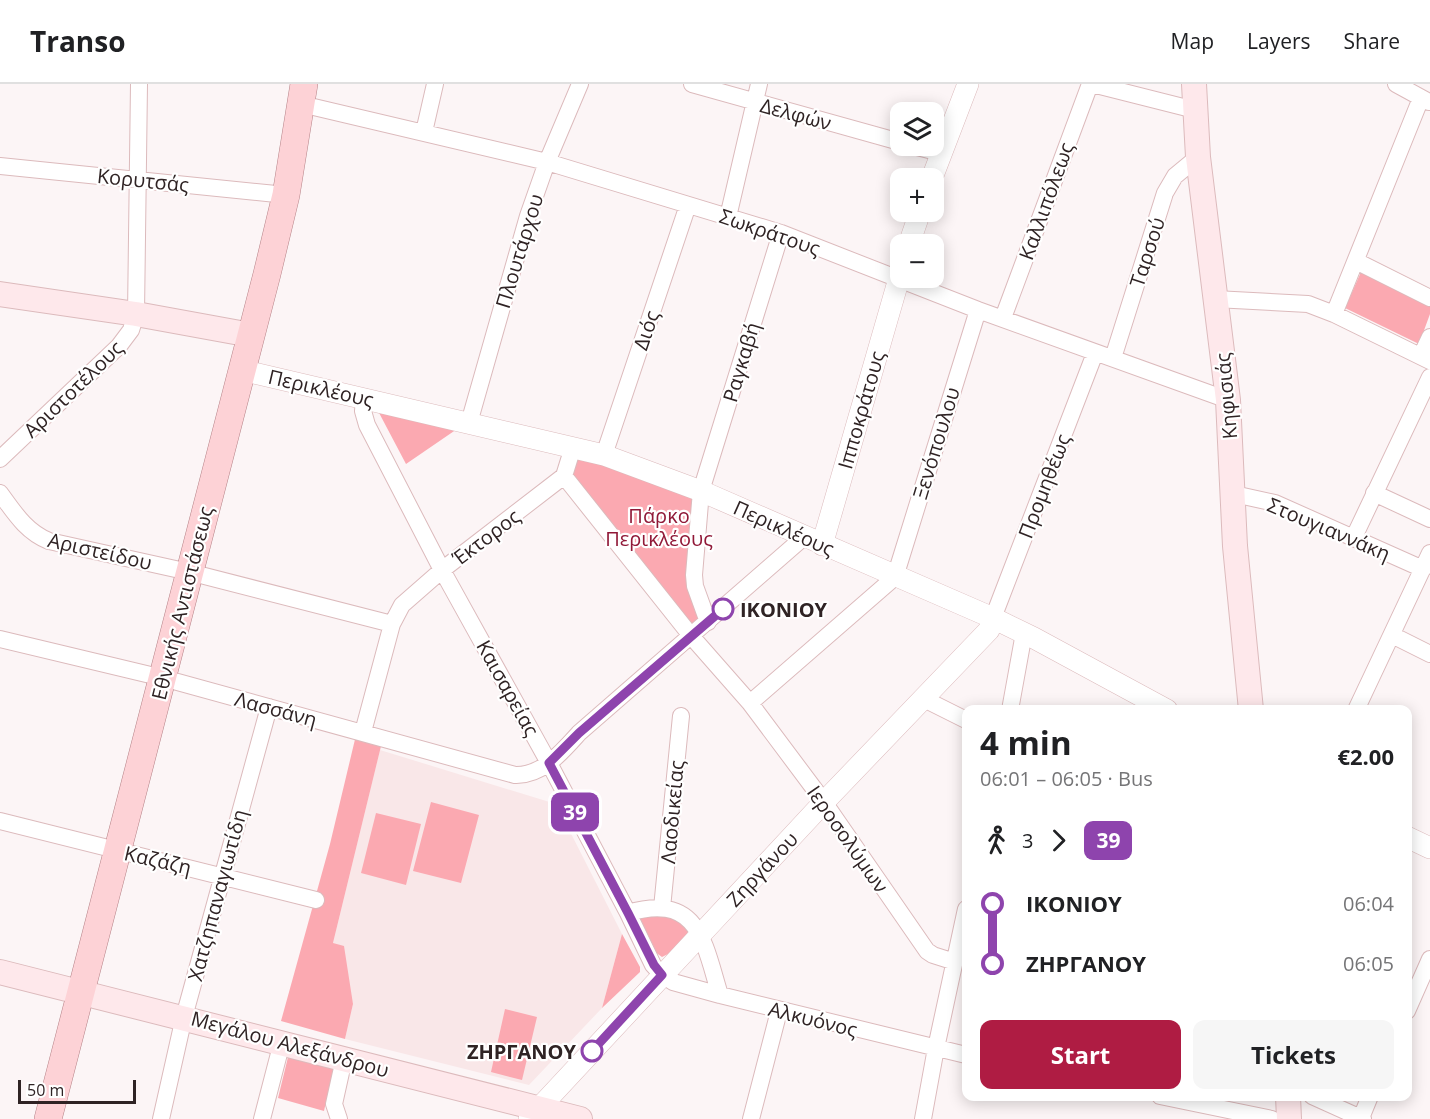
<!DOCTYPE html>
<meta charset="utf-8">
<style>
body{margin:0;font-family:"Open Sans",sans-serif;background:#f6f6f6;color:#202124;height:100vh;display:flex;flex-direction:column;font-size:22px;white-space:nowrap}
*{box-sizing:border-box;margin:0}
p{font-size:20px;color:#757577}
.icon{flex:none;width:33px;height:33px;fill:none;stroke:currentColor;stroke-width:2;stroke-linecap:round;stroke-linejoin:round}
.map{position:relative;flex:1;overflow:hidden}
.side{position:absolute;left:962px;top:621px;width:450px;height:396px;display:flex;flex-direction:column;background:#fff;border-radius:12px;box-shadow:0 3px 15px #0003}
.side>*{flex:none}
.badge{padding:0 12px;border-radius:9px;font-size:21px;line-height:39px}
.buttons{position:absolute;left:890px;top:18px;display:grid;gap:12px}
.buttons a{display:grid;place-items:center;width:54px;height:54px;border-radius:12px;background:#fff;box-shadow:0 3px 15px #0003;font-size:30px}
.scale{position:absolute;left:18px;bottom:15px;width:118px;box-sizing:border-box;padding-left:6px;border:3px solid #2f2324;border-top:0;font-size:16px;line-height:21px;white-space:nowrap;color:#2f2324;-webkit-text-stroke:4px #fff;paint-order:stroke}
.map>.badge{position:absolute;translate:-50% -50%;box-shadow:0 0 0 3px #fff}
.legs{display:flex;align-items:center;gap:9px;height:66px;padding:0 18px;font-size:20px}
.legs p{margin-inline-start:auto}
.headline{display:flex;align-items:center;justify-content:space-between;height:102px;padding:0 18px}
h1{font-size:33px;font-weight:700;line-height:45px}
.primary-button{display:flex;gap:12px;margin-top:auto;padding:12px 18px}
.primary-button a{flex:1;height:69px;border-radius:12px;background:#af1c43;color:#fff;font-size:24px;font-weight:700;line-height:69px;text-align:center}
.primary-button a+a{background:#f6f6f6;color:#202124}
ul{padding:0 18px;list-style:none}
li{display:flex;align-items:center;gap:21px;height:60px;font-size:22px}
li i{display:grid;place-items:center;width:9px;height:100%;margin:0 8px;background:currentColor}
li i::after{content:'';width:15px;height:15px;margin:-8px;border:4px solid;border-radius:50%;background:#fff}
li p{margin-inline-start:auto}
li:first-child i{background:linear-gradient(#0000 50%,currentColor 0)}
li:last-child i{background:linear-gradient(currentColor 50%,#0000 0)}
header{display:flex;align-items:center;gap:36px;box-sizing:border-box;height:84px;padding:0 30px;background:#fff;border-bottom:2px solid #e0e0e0}
header strong{font-size:28px}
nav{display:flex;gap:33px;margin-inline-start:auto;font-size:21px}
.map>svg:first-child{display:block}
.built{fill:#f9e7e8}
.green{fill:#fba9b1}
.lines{fill:none;stroke-linecap:round;stroke-linejoin:round}
.minor-casing{stroke:#dcbabc;stroke-width:18}
.tertiary-casing{stroke:#dcbabc;stroke-width:22}
.secondary-casing{stroke:#dcbabc;stroke-width:26}
.primary-casing{stroke:#b48186;stroke-width:28}
.minor{stroke:#fff;stroke-width:16}
.tertiary{stroke:#fff;stroke-width:21}
.secondary{stroke:#fee8eb;stroke-width:24}
.primary{stroke:#fdd2d6;stroke-width:27}
.line-1-casing{stroke:#fff;stroke-width:14}
.line-1{stroke:#8e44ad;stroke-width:9}
.stop-1-dot{fill:#fff;stroke:#8e44ad;stroke-width:3}
.labels{text-anchor:middle;dominant-baseline:central;stroke-width:4.5;stroke-linejoin:round;paint-order:stroke}
.street-label{font-size:20px;fill:#2f2324;stroke:#fff}
.park-label{font-size:20px;fill:#901837;stroke:#fff}
.stop-label{font-size:20px;font-weight:bold;fill:#2f2324;stroke:#fff;text-anchor:start}
</style>
<header>
<strong>Transo</strong>
<nav><a>Map</a><a>Layers</a><a>Share</a></nav>
</header>
<div class="map">
<svg width="1430" height="1035" viewBox="0 0 1430 1035">
<rect width="100%" height="100%" fill="#fcf5f6"/>
<path class="built" d="M380,666L556,720L622,850L602,924L529,1001L345,955L353,920L333,859Z"/>
<path class="green" d="M1361,188L1430,222V230L1419,260L1345,224Z
M377,325L460,343L406,380Z
M577,368L702,417L701,537L692,545L569,391Z
M357,647L383,654L333,859L344,862L353,920L345,955L281,937L330,760Z
M431,718L479,731L461,799L413,787Z
M376,729L421,740L406,801L361,789Z
M664,830C674,834 687,838 688,850L668,870L662,873L655,868L639,837L641,832Z
M622,850L640,883V888L602,924Z
M505,925L537,933L522,996L491,988Z
M290,965L335,977L324,1027L278,1014Z"/>
<g class="lines">
<defs>
<path id="minor" d="M692,0L900,58
M1092,0L1195,26
M1396,0L1429,18
M301,20L547,78L781,149L978,226L1228,316
M424,48L435,0
M913,62L941,69
M0,82L286,111
M728,133L759,0
M1356,177L1430,214
M1215,215L1308,220L1334,230L1430,277
M1334,230L1421,14
M1003,234L1090,0
M1421,272L1430,253
M1113,274L1165,109L1175,92L1198,73
M364,313L363,327L367,341L442,486L549,679L628,829L653,881L662,891L673,898L720,911L966,971
M469,339L528,132L547,78L580,0
M604,371L688,121
M0,375L119,262L131,246L136,230L139,0
M564,392L692,553L750,619L824,718L927,867L933,871L955,878
M0,409C14,428 26,448 49,457L189,488L392,540
M1374,409L1430,435
M1234,410L1275,419L1423,485
M1354,453L1430,293
M993,534L1095,269
M708,538L695,502L694,491L701,407L781,149
M1392,551L1430,570
M0,555L163,594L515,691C542,692 562,668 579,649L804,453
M924,615L966,636
M750,619L895,493L978,226
M1010,626L1024,549
M1356,626L1430,469
M363,648L392,540L402,521L442,486L564,392L573,363
M0,737L316,816
M662,824L681,632
M628,829C699,808 704,859 720,911
M1407,927L1430,875
M1160,1012L1272,1035
M1312,1012L1363,1035
M1361,1034L1370,1012
M161,1035L184,933L269,623
M262,1035L282,958
M339,1035L334,1020L344,975
M751,1035L779,927
M923,1035L936,964L966,825"/>
<path id="tertiary" d="M932,94L968,0
M909,160L920,128
M241,286L604,371L701,407L993,534L1034,554L1167,626
M822,461L900,191
M1407,753L1430,764
M529,1035L824,718L989,546L993,534"/>
<path id="secondary" d="M1194,0L1198,73L1228,316L1235,462L1251,626
M0,210L136,230L251,251
M0,888L580,1035
M1288,1012L1289,1035"/>
<path id="primary" d="M48,1035L267,190L286,111L304,0"/>
</defs>
<use href="#minor" class="minor-casing"/>
<use href="#tertiary" class="tertiary-casing"/>
<use href="#secondary" class="secondary-casing"/>
<use href="#primary" class="primary-casing"/>
<use href="#minor" class="minor"/>
<use href="#tertiary" class="tertiary"/>
<use href="#secondary" class="secondary"/>
<use href="#primary" class="primary"/>
</g>
<g class="lines">
<defs>
<path id="line-1" d="M592,967L662,891L654,881L628,829L549,679L579,649L723,525"/>
</defs>
<use href="#line-1" class="line-1-casing"/>
<use href="#line-1" class="line-1"/>
</g>
<g class="stop-1-dot">
<circle cx="723" cy="525" r="10"/>
<circle cx="592" cy="967" r="10"/>
</g>
<g class="labels">
<g class="street-label">
<text transform="translate(796 30) rotate(15)">Δελφών</text>
<text transform="translate(143 96) rotate(6)">Κορυτσάς</text>
<text transform="translate(1046 117) rotate(-70)">Καλλιπόλεως</text>
<text transform="translate(770 148) rotate(19)">Σωκράτους</text>
<text transform="translate(519 167) rotate(-73)">Πλουτάρχου</text>
<text transform="translate(1147 168) rotate(-72)">Ταρσού</text>
<text transform="translate(646 246) rotate(-71)">Διός</text>
<text transform="translate(741 278) rotate(-73)">Ραγκαβή</text>
<text transform="translate(321 304) rotate(13)">Περικλέους</text>
<text transform="translate(73 305) rotate(-44)">Αριστοτέλους</text>
<text transform="translate(1226 312) rotate(-95)">Κηφισιάς</text>
<text transform="translate(861 326) rotate(-74)">Ιπποκράτους</text>
<text transform="translate(936 359) rotate(-73)">Ξενόπουλου</text>
<text transform="translate(1044 402) rotate(-69)">Προμηθέως</text>
<text transform="translate(784 444) rotate(24)">Περικλέους</text>
<text transform="translate(1329 445) rotate(23)">Στουγιαννάκη</text>
<text transform="translate(486 453) rotate(-37)">Έκτορος</text>
<text transform="translate(100 467) rotate(13)">Αριστείδου</text>
<text transform="translate(182 519) rotate(-76)">Εθνικής Αντιστάσεως</text>
<text transform="translate(508 604) rotate(61)">Καισαρείας</text>
<text transform="translate(276 625) rotate(15)">Λασσάνη</text>
<text transform="translate(672 728) rotate(-85)">Λαοδικείας</text>
<text transform="translate(848 755) rotate(55)">Ιεροσολύμων</text>
<text transform="translate(158 776) rotate(13)">Καζάζη</text>
<text transform="translate(762 785) rotate(-47)">Ζηργάνου</text>
<text transform="translate(217 811) rotate(-75)">Χατζηπαναγιωτίδη</text>
<text transform="translate(813 935) rotate(14)">Αλκυόνος</text>
<text transform="translate(290 960) rotate(15)">Μεγάλου Αλεξάνδρου</text>
</g>
<g class="park-label">
<text x="659" y="431">Πάρκο<tspan x="659" dy="23">Περικλέους</tspan></text>
</g>
<g class="stop-label">
<text x="740" y="525">ΙΚΟΝΙΟΥ</text>
<text x="576" y="967" text-anchor="end">ΖΗΡΓΑΝΟΥ</text>
</g>
</g>
</svg>
<div class="buttons">
<a><svg class="icon" aria-label="layers" viewBox="0 0 24 24"><path d="M12 4l9 5-9 5-9-5zM3 14l9 5 9-5"/></svg></a>
<a>+</a>
<a>−</a>
</div>
<div class="scale">50 m</div>
<b class="badge" style="left:575px;top:728px;background:#8e44ad;color:#fff">39</b>
<section class="side">
<div class="headline"><div><h1>4 min</h1><p>06:01 – 06:05 · Bus</p></div><b>€2.00</b></div>
<div class="legs"><svg class="icon" aria-label="walk" viewBox="0 0 24 24"><circle cx="13" cy="4" r="2"/><path d="M13 8l-2 6 4 7M11 14l-3 7M7 12l3-4h3l4 4"/></svg>3<svg class="icon" aria-label="forward" viewBox="0 0 24 24"><path d="M9 5l7 7-7 7"/></svg><b class="badge" style="background:#8e44ad;color:#fff">39</b></div>
<ul>
<li><i style="color:#8e44ad"></i><b>ΙΚΟΝΙΟΥ</b><p>06:04</p></li>
<li><i style="color:#8e44ad"></i><b>ΖΗΡΓΑΝΟΥ</b><p>06:05</p></li>
</ul>
<div class="primary-button"><a>Start</a><a>Tickets</a></div>
</section>
</div>
